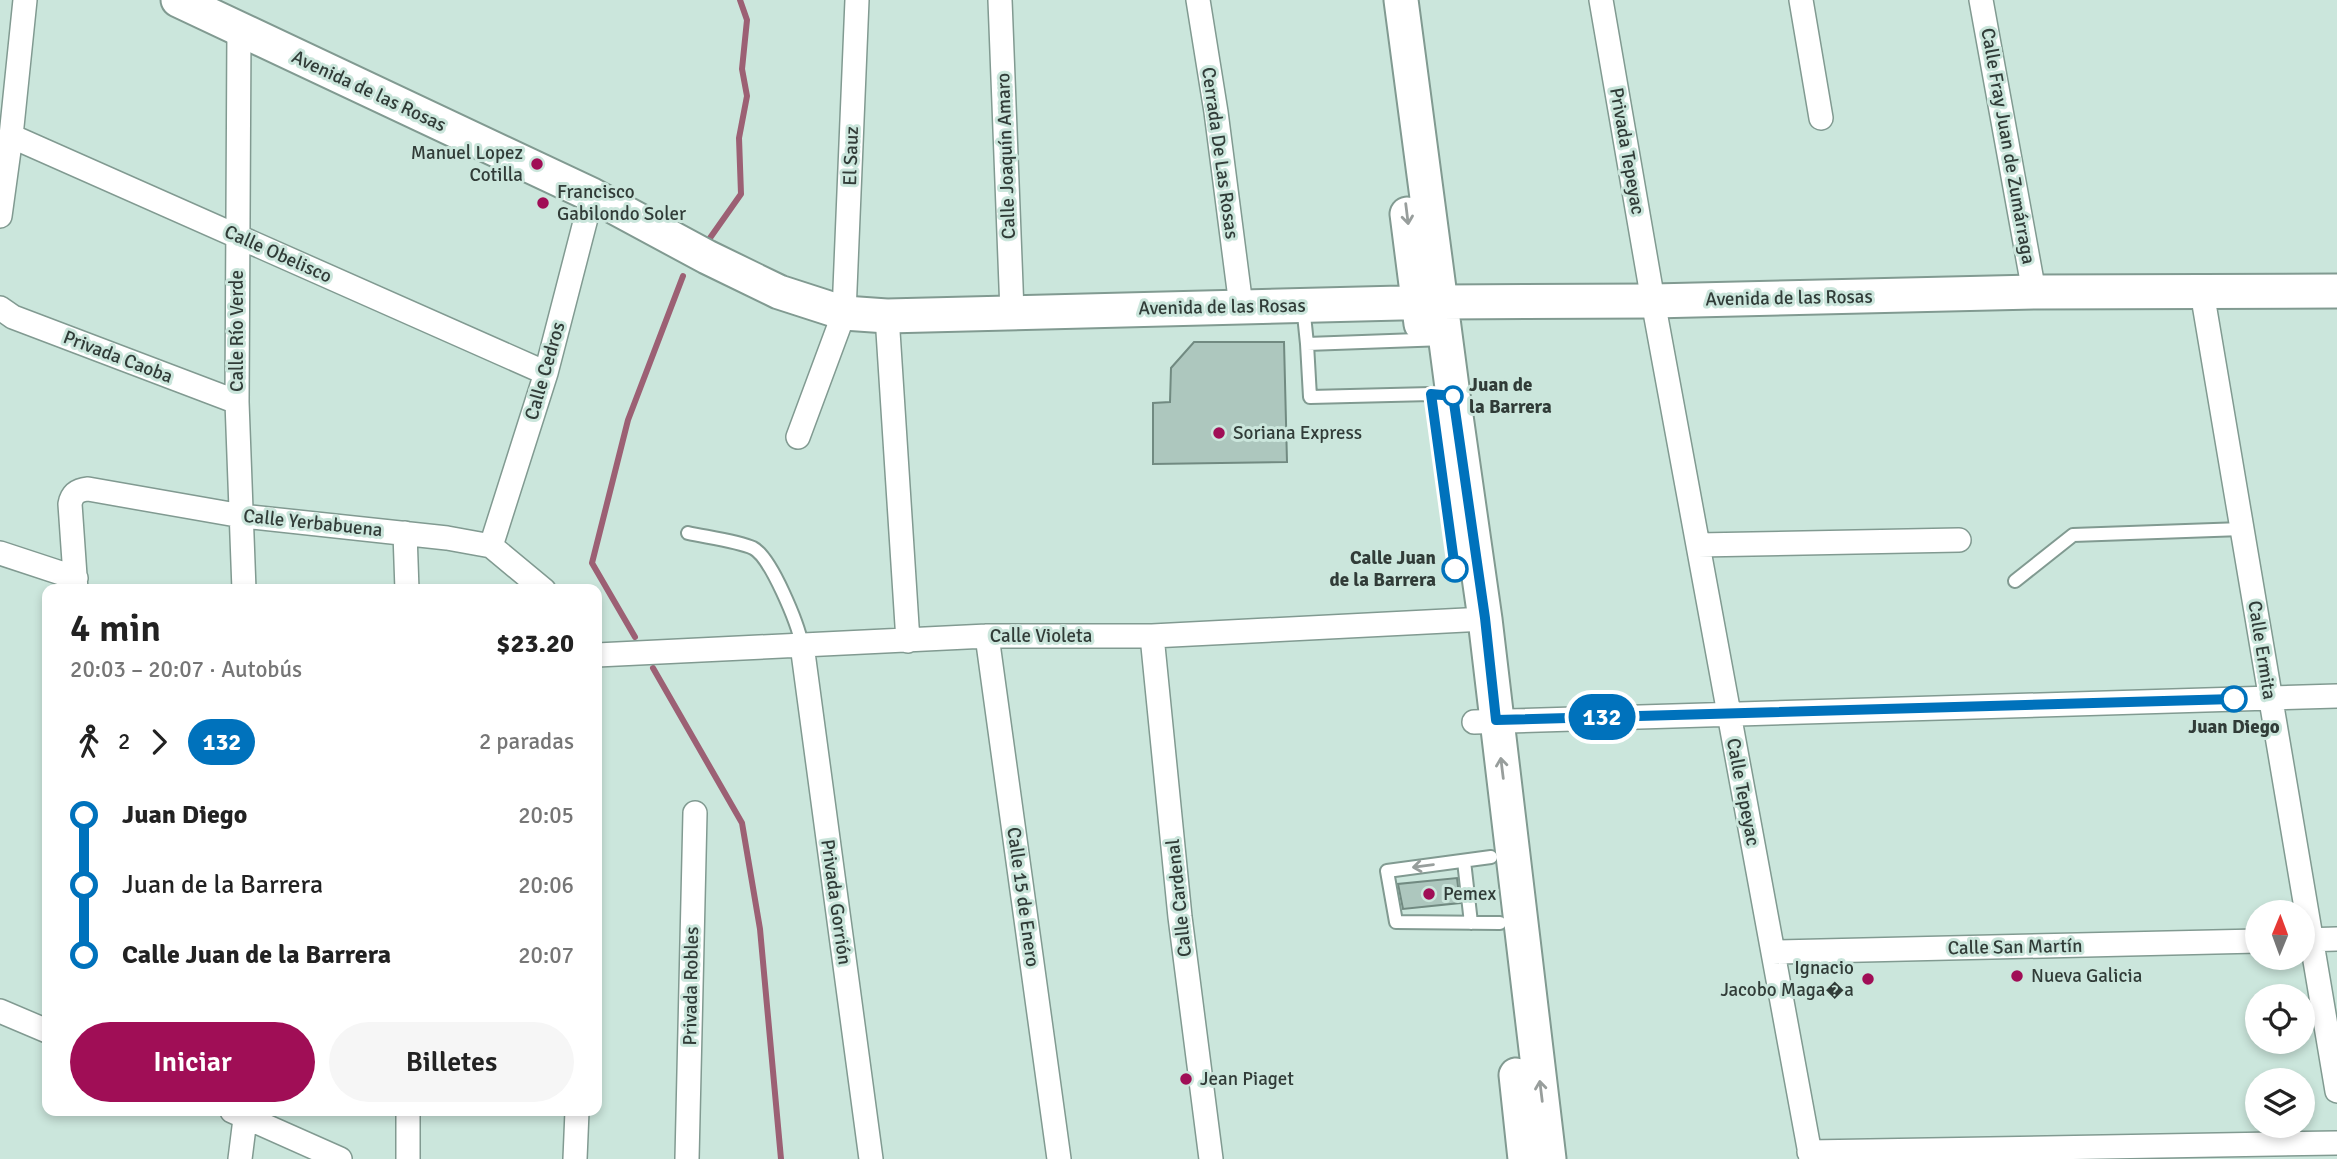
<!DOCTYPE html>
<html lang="es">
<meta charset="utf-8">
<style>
body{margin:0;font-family:Signika,sans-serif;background:#f6f6f6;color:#222;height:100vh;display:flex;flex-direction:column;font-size:26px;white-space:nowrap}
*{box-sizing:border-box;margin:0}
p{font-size:23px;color:#767676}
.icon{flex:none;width:38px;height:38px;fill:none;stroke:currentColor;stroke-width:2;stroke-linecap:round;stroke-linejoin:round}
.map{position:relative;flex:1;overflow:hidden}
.details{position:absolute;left:42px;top:584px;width:560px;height:532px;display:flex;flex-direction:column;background:#fff;border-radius:14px;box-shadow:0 4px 10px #0003}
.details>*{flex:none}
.badge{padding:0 14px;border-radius:23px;font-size:24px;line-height:46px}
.needle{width:46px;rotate:1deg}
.buttons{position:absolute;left:2245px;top:900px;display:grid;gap:14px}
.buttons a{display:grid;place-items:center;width:70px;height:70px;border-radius:50%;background:#fff;box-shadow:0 4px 10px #0003;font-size:35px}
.map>.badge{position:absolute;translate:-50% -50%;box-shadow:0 0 0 4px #fff}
.legs{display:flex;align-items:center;gap:10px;height:77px;padding:0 28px;font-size:23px}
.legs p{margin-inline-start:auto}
.overview{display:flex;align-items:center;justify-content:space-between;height:119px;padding:0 28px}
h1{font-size:38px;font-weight:600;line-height:52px}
.primary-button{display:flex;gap:14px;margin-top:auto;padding:14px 28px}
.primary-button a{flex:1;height:80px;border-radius:42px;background:#a00e56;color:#fff;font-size:28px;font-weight:600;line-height:80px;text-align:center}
.primary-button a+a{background:#f6f6f6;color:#222}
ul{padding:0 28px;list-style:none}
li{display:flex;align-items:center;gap:24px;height:70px;font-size:26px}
li i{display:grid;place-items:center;width:10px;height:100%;margin:0 9px;background:currentColor}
li i::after{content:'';width:18px;height:18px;margin:-9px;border:5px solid;border-radius:50%;background:#fff}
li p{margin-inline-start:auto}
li:first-child i{background:linear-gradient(#0000 50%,currentColor 0)}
li:last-child i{background:linear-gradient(currentColor 50%,#0000 0)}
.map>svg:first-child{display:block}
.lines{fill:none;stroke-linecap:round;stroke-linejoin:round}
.stream{stroke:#9c6074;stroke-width:6}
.building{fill:#adc7be;stroke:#718a81;stroke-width:2}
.lane-casing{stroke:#819a91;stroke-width:16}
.street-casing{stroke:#819a91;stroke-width:26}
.secondary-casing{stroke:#819a91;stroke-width:37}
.lane{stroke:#fff;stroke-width:12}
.street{stroke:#fff;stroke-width:23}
.secondary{stroke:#fff;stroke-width:33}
.oneway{stroke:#989e9c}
.line-1-casing{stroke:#fff;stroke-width:16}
.line-1{stroke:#0072bc;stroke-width:10}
.poi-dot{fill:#a00e56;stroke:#cbe6dc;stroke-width:2.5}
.stop-1-dot{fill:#fff;stroke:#0072bc;stroke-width:3.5}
.labels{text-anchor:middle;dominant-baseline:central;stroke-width:6;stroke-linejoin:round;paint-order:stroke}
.street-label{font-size:19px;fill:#313c38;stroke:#cbe6dc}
.poi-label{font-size:19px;fill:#313c38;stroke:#cbe6dc;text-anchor:start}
.stop-label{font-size:19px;font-weight:bold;fill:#313c38;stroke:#cbe6dc;text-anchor:start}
</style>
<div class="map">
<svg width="2337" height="1159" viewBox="0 0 2337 1159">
<rect width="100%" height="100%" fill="#cbe6dc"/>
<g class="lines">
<path class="stream" d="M710,238L741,194L739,138L747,96L742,69L747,20L740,0
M635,637L592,563L628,420L683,276
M653,668L742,823L760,929L781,1159"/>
</g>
<path class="building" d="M1194,342H1284L1287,462L1153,464V403L1170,402L1171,368Z
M1457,878L1460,903L1403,909L1398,884Z"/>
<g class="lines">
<defs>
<path id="lane" d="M1303,305L1307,344L1445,339
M1307,344L1310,397L1431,394L1453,395
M688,533C706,537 738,541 753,548C771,557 798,624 802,645
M2015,581L2073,535L2242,529
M1491,857L1387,871L1396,922L1500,923
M1464,861L1471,923"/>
<path id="street" d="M1000,0L1012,312
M1198,0L1216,112L1241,306
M1601,0L1653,301L1811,1159
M1801,0L1821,118
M1981,0L2034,292
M239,29L237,402L244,590
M11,136L546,373
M0,216L11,136L25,0
M2202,292L2337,1091
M0,308L13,317L237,402
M887,316L908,641
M798,437L844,313L857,0
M405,533L407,590
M1698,545L1959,540
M491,546L546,373L592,195
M0,553L76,578
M76,590L70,504C72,493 78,490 88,489L242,516L447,538L491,546L544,590
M987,636L1059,1159
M1152,636L1180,917L1211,1159
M802,645L871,1159
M597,655L987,636H1152L1485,619
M1474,722L2337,696
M2303,940L2337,939
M1773,952L2258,941
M0,1011L47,1031
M232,1111L340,1159
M1809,1152L2337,1143
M240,1159L246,1111
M408,1159V1111
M575,1159L577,1111
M687,1159L695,813"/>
<path id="secondary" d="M178,0L592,195L707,257L779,292L844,313L887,316L1441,302L1653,301L2034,292L2337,291
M1401,0L1453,395L1485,619L1549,1159
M1407,214L1421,324
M1516,1075L1525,1159"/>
</defs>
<use href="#lane" class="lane-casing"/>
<use href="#street" class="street-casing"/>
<use href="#secondary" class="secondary-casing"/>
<use href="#lane" class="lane"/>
<use href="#street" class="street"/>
<use href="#secondary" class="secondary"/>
</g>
<defs><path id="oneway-shaft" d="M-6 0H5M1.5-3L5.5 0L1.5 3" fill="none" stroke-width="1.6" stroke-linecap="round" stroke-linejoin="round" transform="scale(1.75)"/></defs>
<g class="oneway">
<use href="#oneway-shaft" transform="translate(1407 214) rotate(83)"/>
<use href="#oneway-shaft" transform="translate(1502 768) rotate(-97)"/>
<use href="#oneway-shaft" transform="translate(1423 866) rotate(173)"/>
<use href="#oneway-shaft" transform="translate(1541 1091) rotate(-97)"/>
</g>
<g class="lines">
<defs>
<path id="line-1" d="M1455,569L1431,394L1453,396L1485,618L1496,720L2234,699"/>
</defs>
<use href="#line-1" class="line-1-casing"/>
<use href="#line-1" class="line-1"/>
</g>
<g class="poi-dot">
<circle cx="537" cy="164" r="7"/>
<circle cx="543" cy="203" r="7"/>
<circle cx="1219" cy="433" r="7"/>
<circle cx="1429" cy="894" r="7"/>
<circle cx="2017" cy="976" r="7"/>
<circle cx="1868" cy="979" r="7"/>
<circle cx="1186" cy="1079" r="7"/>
</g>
<g class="stop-1-dot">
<circle cx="1453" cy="396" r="9"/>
<circle cx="1455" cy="569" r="12"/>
<circle cx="2234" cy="699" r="12"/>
</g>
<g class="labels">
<g class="street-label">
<text transform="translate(369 91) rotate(25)">Avenida de las Rosas</text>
<text transform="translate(2008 146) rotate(80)">Calle Fray Juan de Zumárraga</text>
<text transform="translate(1627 151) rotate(80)">Privada Tepeyac</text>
<text transform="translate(1220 153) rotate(82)">Cerrada De Las Rosas</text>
<text transform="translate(851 156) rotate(-88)">El Sauz</text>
<text transform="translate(1006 156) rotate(-92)">Calle Joaquín Amaro</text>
<text transform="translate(278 254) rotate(24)">Calle Obelisco</text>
<text transform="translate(1789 298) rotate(-1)">Avenida de las Rosas</text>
<text transform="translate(1222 307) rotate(-1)">Avenida de las Rosas</text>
<text transform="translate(237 331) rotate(-90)">Calle Río Verde</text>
<text transform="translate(118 357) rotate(21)">Privada Caoba</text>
<text transform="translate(545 371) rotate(-74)">Calle Cedros</text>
<text transform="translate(313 523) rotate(6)">Calle Yerbabuena</text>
<text x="1041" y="636">Calle Violeta</text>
<text transform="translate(2262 650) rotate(81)">Calle Ermita</text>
<text transform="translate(1743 792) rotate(79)">Calle Tepeyac</text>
<text transform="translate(1023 897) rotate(82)">Calle 15 de Enero</text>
<text transform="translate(1179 898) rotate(-96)">Calle Cardenal</text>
<text transform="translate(836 902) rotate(82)">Privada Gorrión</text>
<text transform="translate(2015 947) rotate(-1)">Calle San Martín</text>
<text transform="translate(691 986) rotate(-89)">Privada Robles</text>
</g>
<g class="poi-label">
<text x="523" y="153" text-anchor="end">Manuel Lopez<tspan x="523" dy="22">Cotilla</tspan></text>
<text x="557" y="192">Francisco<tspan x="557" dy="22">Gabilondo Soler</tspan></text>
<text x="1233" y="433">Soriana Express</text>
<text x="1443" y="894">Pemex</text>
<text x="1854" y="968" text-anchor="end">Ignacio<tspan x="1854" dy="22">Jacobo Maga�a</tspan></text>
<text x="2031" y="976">Nueva Galicia</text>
<text x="1200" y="1079">Jean Piaget</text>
</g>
<g class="stop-label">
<text x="1469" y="385">Juan de<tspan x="1469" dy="22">la Barrera</tspan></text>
<text x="1436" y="558" text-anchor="end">Calle Juan<tspan x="1436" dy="22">de la Barrera</tspan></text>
<text x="2234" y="727" text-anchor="middle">Juan Diego</text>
</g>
</g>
</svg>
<div class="buttons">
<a><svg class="needle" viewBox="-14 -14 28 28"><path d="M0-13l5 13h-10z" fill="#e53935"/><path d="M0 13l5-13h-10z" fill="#767676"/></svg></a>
<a><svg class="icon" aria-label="locate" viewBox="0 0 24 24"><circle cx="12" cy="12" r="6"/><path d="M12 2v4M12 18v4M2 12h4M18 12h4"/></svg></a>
<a><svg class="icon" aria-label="layers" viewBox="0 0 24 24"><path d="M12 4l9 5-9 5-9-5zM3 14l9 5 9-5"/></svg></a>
</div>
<b class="badge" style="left:1602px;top:717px;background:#0072bc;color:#fff">132</b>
<section class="details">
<div class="overview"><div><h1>4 min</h1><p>20:03 – 20:07 · Autobús</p></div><b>$23.20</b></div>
<div class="legs"><svg class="icon" aria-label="walk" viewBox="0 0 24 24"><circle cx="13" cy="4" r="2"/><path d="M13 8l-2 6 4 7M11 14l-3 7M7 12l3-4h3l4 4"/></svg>2<svg class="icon" aria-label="forward" viewBox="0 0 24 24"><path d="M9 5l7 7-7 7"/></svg><b class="badge" style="background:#0072bc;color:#fff">132</b><p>2 paradas</p></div>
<ul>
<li><i style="color:#0072bc"></i><b>Juan Diego</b><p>20:05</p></li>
<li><i style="color:#0072bc"></i><span>Juan de la Barrera</span><p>20:06</p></li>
<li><i style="color:#0072bc"></i><b>Calle Juan de la Barrera</b><p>20:07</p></li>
</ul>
<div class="primary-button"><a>Iniciar</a><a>Billetes</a></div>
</section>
</div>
